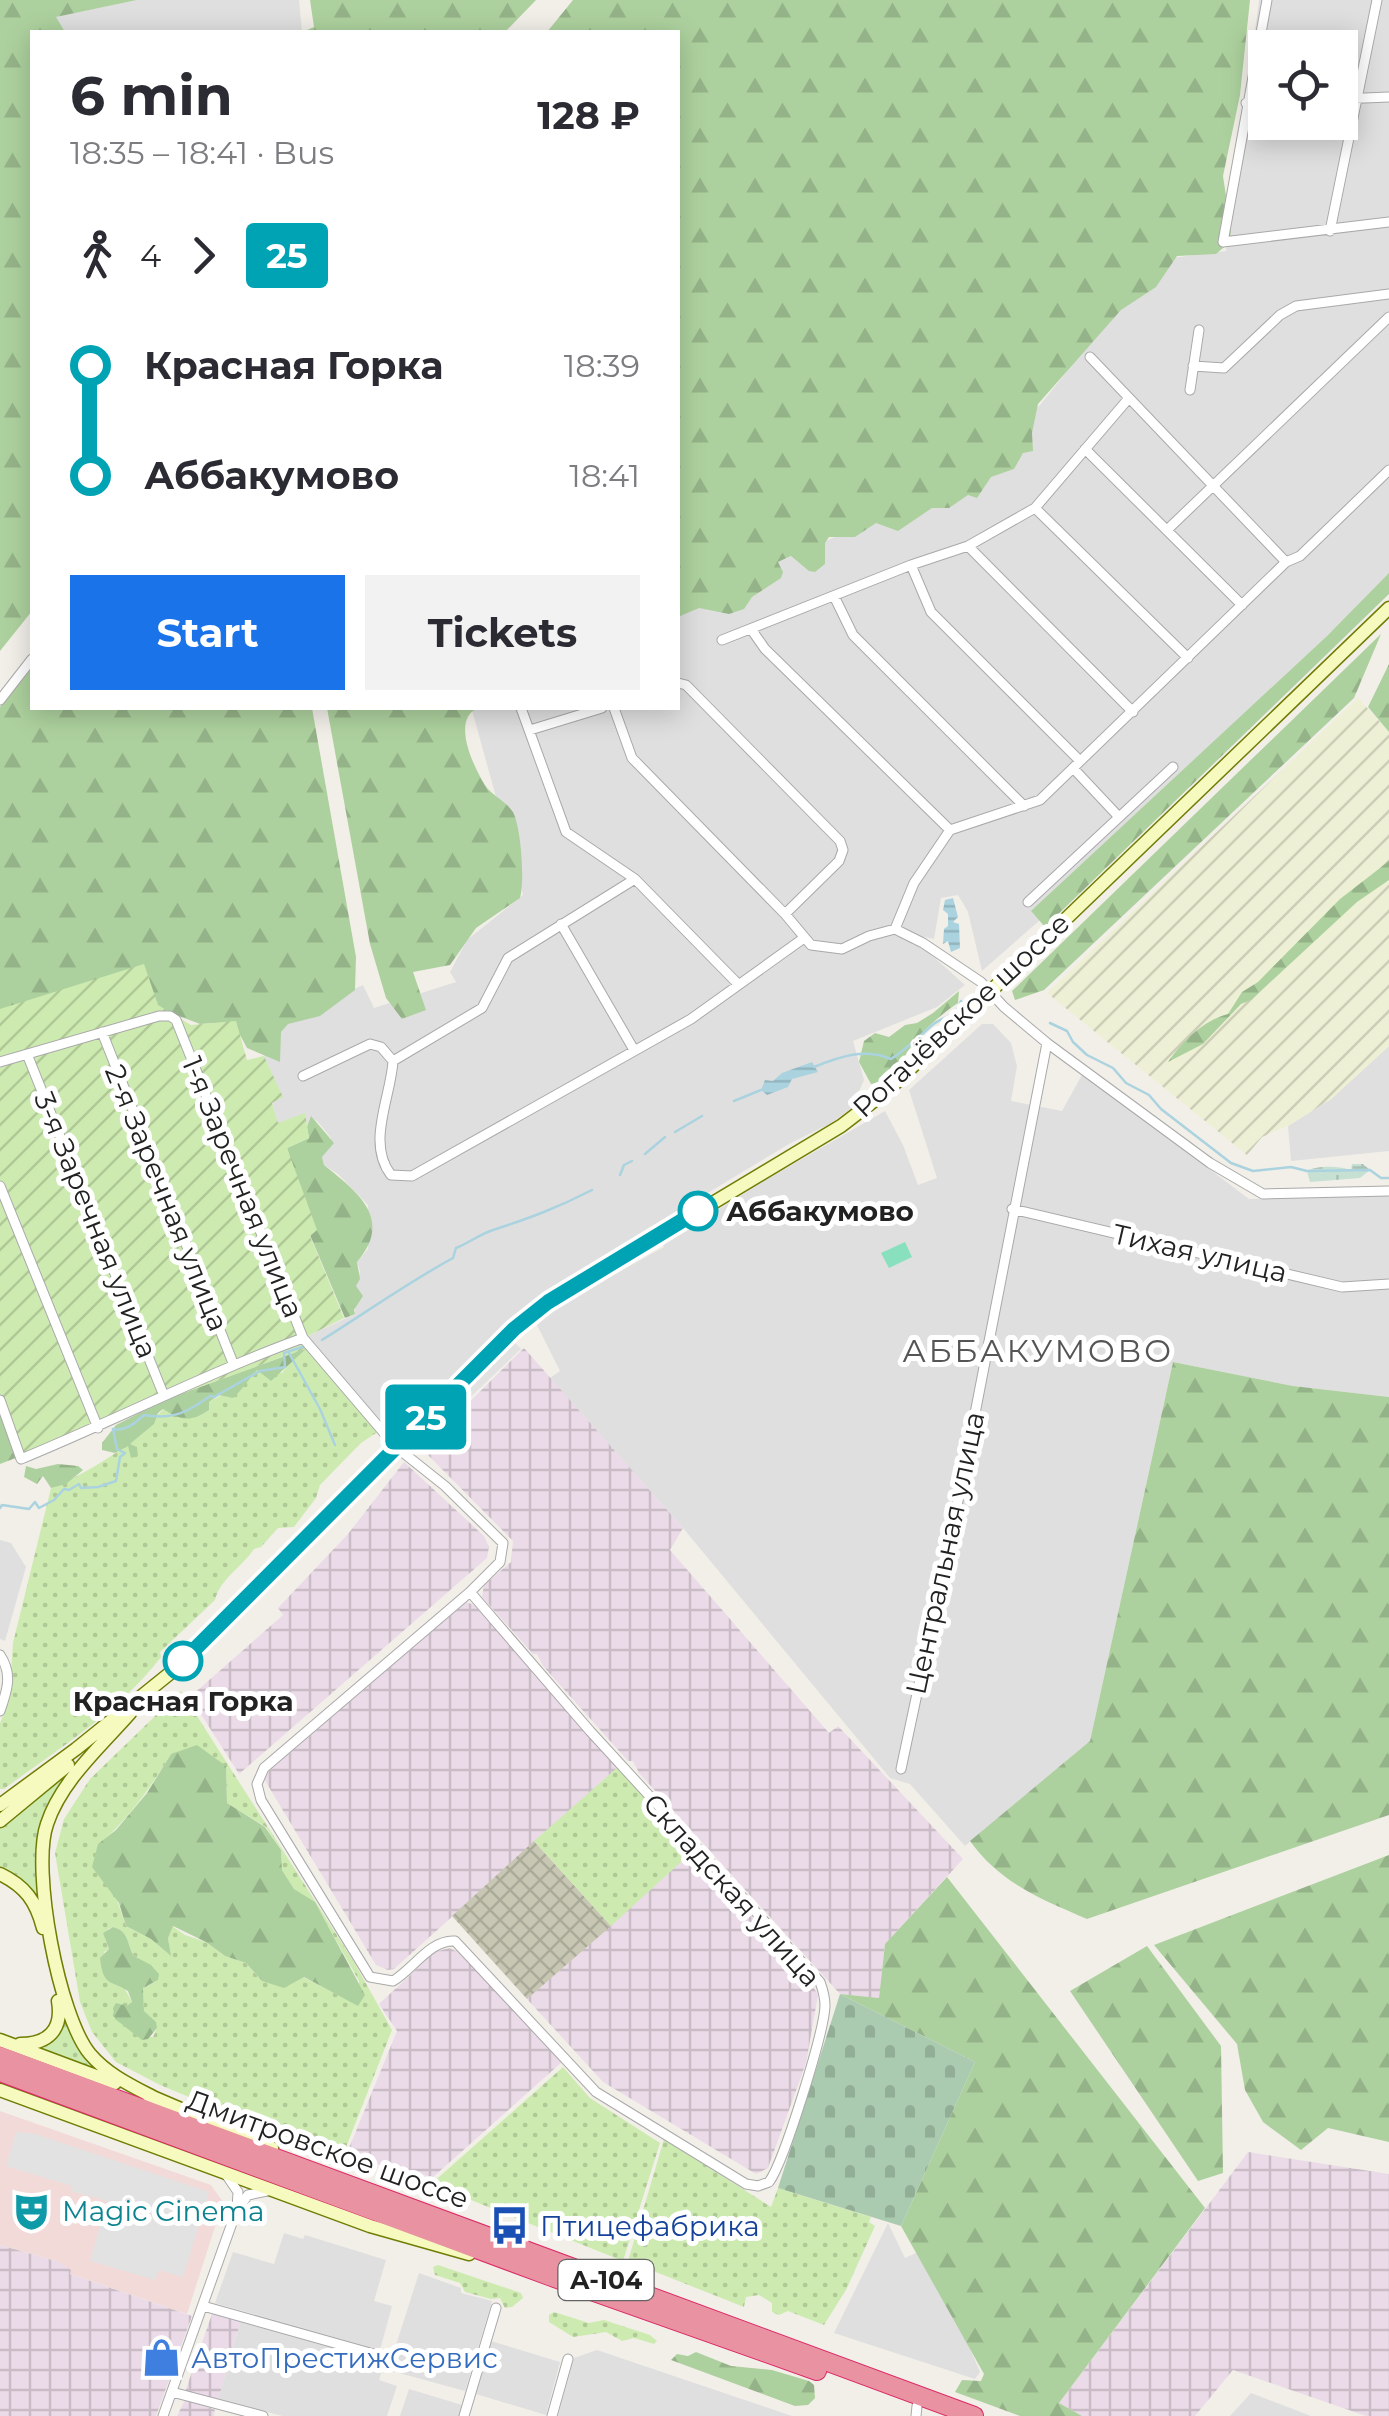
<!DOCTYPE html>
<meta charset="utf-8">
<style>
body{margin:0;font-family:Montserrat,sans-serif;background:#f2f2f3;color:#2b2b33;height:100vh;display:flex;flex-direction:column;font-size:38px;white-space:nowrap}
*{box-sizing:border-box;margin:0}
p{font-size:32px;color:#7c7c81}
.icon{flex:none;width:55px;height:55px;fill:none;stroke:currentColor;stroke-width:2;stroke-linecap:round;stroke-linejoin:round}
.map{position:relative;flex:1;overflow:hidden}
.side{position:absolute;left:30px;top:30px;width:650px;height:680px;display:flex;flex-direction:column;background:#fff;border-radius:0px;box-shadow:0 5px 25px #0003}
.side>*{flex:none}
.badge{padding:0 20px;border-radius:8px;font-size:35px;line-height:65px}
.buttons{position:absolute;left:1248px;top:30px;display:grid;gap:20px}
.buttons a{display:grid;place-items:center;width:110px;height:110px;border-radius:0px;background:#fff;box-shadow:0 5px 25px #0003;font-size:50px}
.map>.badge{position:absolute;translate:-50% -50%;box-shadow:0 0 0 5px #fff}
.legs{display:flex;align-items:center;gap:15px;height:110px;padding:0 40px;font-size:32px}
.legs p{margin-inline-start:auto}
.overview{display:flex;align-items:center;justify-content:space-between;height:170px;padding:0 40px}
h1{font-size:55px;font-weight:700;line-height:75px}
.primary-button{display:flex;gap:20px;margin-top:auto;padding:20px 40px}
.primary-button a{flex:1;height:115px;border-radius:0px;background:#1a73e8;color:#fff;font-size:40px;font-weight:700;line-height:115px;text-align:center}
.primary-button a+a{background:#f2f2f3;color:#2b2b33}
ul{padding:0 40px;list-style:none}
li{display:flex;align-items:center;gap:35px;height:110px;font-size:38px}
li i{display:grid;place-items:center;width:15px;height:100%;margin:0 12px;background:currentColor}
li i::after{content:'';width:25px;height:25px;margin:-12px;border:8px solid;border-radius:50%;background:#fff}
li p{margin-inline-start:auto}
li:first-child i{background:linear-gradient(#0000 50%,currentColor 0)}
li:last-child i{background:linear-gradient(currentColor 50%,#0000 0)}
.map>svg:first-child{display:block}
.residential{fill:#e0dfdf;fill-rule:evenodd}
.commercial{fill:#f2dad9}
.industrial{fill:url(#industrial-grid)}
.construction{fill:url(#construction-cross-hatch)}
.farmland{fill:url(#farmland-furrows)}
.grass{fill:url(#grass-dots);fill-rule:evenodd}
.forest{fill:url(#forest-firs)}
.wetland{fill:url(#wetland-marsh)}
.cemetery{fill:url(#cemetery-stones)}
.garden{fill:url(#garden-furrows)}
.pitch{fill:#88e0be}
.parking{fill:#e2e2e2}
.water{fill:url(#water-rules)}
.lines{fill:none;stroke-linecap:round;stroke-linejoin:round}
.stream{stroke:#aad3df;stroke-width:2.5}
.street-casing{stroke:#a9a9a9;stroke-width:11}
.secondary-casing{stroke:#707d05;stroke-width:15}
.highway-casing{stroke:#dc2a67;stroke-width:20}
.street{stroke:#fff;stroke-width:9}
.secondary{stroke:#f7fabf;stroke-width:12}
.highway{stroke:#e892a2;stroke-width:18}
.line-1-casing{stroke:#fff;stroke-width:22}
.line-1{stroke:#00a3b4;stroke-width:15}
.stop-1-dot{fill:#fff;stroke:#00a3b4;stroke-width:5}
.labels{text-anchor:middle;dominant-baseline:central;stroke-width:10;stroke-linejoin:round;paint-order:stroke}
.shield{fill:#fff;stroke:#646464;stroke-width:2.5}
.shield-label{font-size:25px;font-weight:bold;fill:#222}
.street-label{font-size:28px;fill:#222;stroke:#fff}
.stop-label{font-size:28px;font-weight:bold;fill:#222;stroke:#fff;text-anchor:start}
.culture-label{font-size:28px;fill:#0d838f;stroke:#fff;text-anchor:start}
.transit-label{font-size:28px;fill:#164399;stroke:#fff;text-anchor:start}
.shop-label{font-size:28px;fill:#366cbe;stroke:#fff;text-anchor:start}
.quarter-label{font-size:32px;letter-spacing:2.5px;fill:#555;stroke:#fff}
</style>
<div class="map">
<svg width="1389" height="2416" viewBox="0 0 1389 2416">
<defs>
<pattern id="industrial-grid" width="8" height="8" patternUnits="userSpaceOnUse" patternTransform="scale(2.5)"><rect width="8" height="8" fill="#ebdbe8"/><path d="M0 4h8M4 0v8" fill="none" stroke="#c9bcc7"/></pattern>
<pattern id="construction-cross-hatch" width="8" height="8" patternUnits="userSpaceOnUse" patternTransform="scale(2.5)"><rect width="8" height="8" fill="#c7c7b4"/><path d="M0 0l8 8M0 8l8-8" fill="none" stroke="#abab9a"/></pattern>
<pattern id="farmland-furrows" width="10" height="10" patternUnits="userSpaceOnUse" patternTransform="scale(2.5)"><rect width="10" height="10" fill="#eef0d5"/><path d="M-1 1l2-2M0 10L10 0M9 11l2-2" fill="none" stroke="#ccceb7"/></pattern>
<pattern id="grass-dots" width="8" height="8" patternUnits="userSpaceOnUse" patternTransform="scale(2.5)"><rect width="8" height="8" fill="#cdebb0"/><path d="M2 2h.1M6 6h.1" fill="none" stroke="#b0c997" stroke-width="1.8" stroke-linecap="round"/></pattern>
<pattern id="forest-firs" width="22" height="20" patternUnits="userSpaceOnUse" patternTransform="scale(2.5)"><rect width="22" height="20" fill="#add19e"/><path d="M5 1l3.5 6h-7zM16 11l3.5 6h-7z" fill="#95b388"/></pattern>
<pattern id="wetland-marsh" width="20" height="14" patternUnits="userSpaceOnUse" patternTransform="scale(2.5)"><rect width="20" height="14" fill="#c6e0d4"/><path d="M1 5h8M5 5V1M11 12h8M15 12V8" fill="none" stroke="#aac0b6"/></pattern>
<pattern id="cemetery-stones" width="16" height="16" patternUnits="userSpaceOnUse" patternTransform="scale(2.5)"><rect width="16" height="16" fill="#aacbaf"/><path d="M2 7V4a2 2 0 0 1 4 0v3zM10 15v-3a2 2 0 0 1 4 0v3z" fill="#92ae96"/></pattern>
<pattern id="garden-furrows" width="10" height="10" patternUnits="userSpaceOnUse" patternTransform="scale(2.5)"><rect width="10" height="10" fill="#cdebb0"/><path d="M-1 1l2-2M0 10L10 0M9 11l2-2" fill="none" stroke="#b0c997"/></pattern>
<pattern id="water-rules" width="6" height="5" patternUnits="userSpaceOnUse" patternTransform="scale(2.5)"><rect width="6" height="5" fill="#aad3df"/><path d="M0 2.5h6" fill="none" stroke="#92b5bf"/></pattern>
</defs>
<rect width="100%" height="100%" fill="#f2efe9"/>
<path class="residential" d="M137,0H299L302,32H65L55,17Z
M1259,0H1389V578L1032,912L1040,920L982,971L968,912L958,895L941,898L934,939L921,936L912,944L927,951L965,985L937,1007L853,1041L864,1080L857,1096L861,1101L831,1123L789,1144L547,1290L504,1326L398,1432H390L308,1336L355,1314L356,1286L360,1271L357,1262L368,1249V1205L338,1174L324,1165L322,1157L331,1138L318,1122L311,1117L307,1127L305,1114L278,1124L272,1102L282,1097L264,1056L281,1022L363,985L374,1008L456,982L450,972L467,940L523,895L472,710L678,708V617L756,572L952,485L1040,405L1156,260L1226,251ZM1265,48H1340V122H1265Z
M982,1024H993L1011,1043L1017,1066L1011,1101L1062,1111L1083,1073L1249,1199L1389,1195V1397L1293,1386L1173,1362L1090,1741L965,1846L910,1784L890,1778L683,1528L550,1378L560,1371L537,1325L554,1308L664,1247L663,1244L759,1184L885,1111L903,1145L918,1185L937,1178L909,1090Z
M1389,1046V1151L1291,1161L1288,1126L1331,1099Z
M0,1540L11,1543L26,1567L5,1641L0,1639Z
M888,2223L905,2258L927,2248L980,2372L975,2379L834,2333Z
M284,2233L303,2239L305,2235L386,2260L374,2301L392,2306L380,2350L215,2303L233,2252L274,2264Z
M419,2273L461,2288V2293L492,2301L465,2391L388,2370Z
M241,2320L385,2361L379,2380L397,2386L387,2416H283L218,2400Z
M491,2341L560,2362L546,2415L476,2394Z
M597,2350L792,2416H558L574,2358Z
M409,2389L462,2405L459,2416H400Z
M1251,2393L1311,2416H1230Z"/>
<path class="commercial" d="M0,2111L211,2185L223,2202L187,2314L70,2274L59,2262L0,2245Z"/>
<path class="industrial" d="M524,1348L683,1528L670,1550L829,1733L838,1726L963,1859L885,1944L879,1998L840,1994L639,1773L633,1761H628L543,1666L537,1654H533L482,1597L484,1585L511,1562L513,1541L422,1449Z
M404,1462L484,1536L489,1547L487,1558L239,1774L190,1697L283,1615L278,1608L348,1534Z
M466,1602L474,1605L618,1767L394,1969L388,1970L376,1965L264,1779L269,1771Z
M693,1851L810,1981L818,1995L806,2063L768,2168L756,2174L603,2082L527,1999Z
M449,1948L463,1954L562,2062L432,2178L410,2170L408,2176L347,2153L397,2031L379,2004L435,1952Z
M1248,2152L1389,2174V2416H1366L1233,2370L1195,2416H1082L1059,2403Z
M0,2245L59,2262L71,2270L70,2274L192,2316L156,2416H0Z
M213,2311L241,2320L218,2400L185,2392Z
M186,2398L215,2410L214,2416H177Z"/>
<path class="construction" d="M534,1841L611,1926L527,1999L452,1916Z"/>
<path class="farmland" d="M1358,698L1389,732V1046L1331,1099L1288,1126L1262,1137L1247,1155L1047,993Z"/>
<path class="grass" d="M307,1348L379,1431L361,1443L320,1485L316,1498L294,1527L278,1528L261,1547L254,1549C242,1567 220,1579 215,1600L160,1652L161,1657C120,1711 58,1749 4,1789H0V1723L9,1700L13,1643L51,1488C73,1481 125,1449 143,1433C152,1425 155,1416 164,1409C183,1419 189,1422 209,1410V1402L243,1383L257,1370L282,1373L293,1359Z
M181,1691L354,1962L392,2030L341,2160L160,2085L116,2062L92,2032L80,2002L55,1853L64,1819L90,1779ZM171,1754L226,1766L227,1803L266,1827L281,1850L282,1870L294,1889L315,1903L359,1981L358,2005L303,1977L262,1981L246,1963L225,1956L206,1942L185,1935L172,1926L168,1938L170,1955L151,1939L126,1926L98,1845C129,1819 150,1788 171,1754ZM113,1927C130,1931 127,1946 134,1956L155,1969L158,1980L143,1988L144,2011L157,2028L153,2037L138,2036L120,2023L132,2002L104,1952L109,1949L105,1939L108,1929Z
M618,1767L693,1851L611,1926L534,1841Z
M63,1777L53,1800L37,1898L0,1869V1829Z
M66,2022L69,2024L96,2068L42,2050Z
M563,2067L590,2098L660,2143L623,2261L431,2184Z
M664,2139L771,2207L778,2188L871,2217L869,2222L875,2226L846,2290L824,2325L788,2311L779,2315L772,2312V2303L759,2295L746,2297L744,2307L628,2261Z
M438,2265L521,2293L523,2298L512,2307L505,2308L500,2298L491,2299L465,2292L460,2283L435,2275L433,2267Z
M554,2312L589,2323L604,2320L650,2335L657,2341L654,2344L634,2338L622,2341L606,2332L573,2337L549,2322V2315Z"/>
<path class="forest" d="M0,0H137L56,17L65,32H32V611L0,651Z
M310,0H536L505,32H302L314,27Z
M573,0H1250L1240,95L1223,176L1231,229L1230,242L1216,254L1177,256L1156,287L1121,310L1038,404L1032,433L1033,451L1023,453L1014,469L991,477L977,498L968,495L949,508H932L898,531L876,523L855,537H829L825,543V564L815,572L809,571L791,556L778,562L783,572L781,578L752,597L744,609L729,614L699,608L678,617V32H547Z
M1389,573V594L1045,927L1031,911L1328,635Z
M1381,634L1354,698L1044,990L1015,1000L1012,991Z
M1389,664V732L1368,707Z
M32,668V708H312L356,957L355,990L320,1016L288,1024L281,1032L280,1062L247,1048L233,1022L200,1024L171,1013L0,1036V707Z
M327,708H478C451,719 473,766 485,785C492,796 506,801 513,812C521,827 525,881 520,898L476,928L450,965L413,972L426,1010L402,1019L386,998L370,944Z
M1389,861V880L1357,902L1251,1000L1241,1004L1203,1044L1168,1062C1183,1041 1202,1021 1228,1014L1242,992L1258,982L1340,899Z
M959,991L958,1003C948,1009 922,1031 915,1041C904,1056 892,1082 871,1084L859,1062L864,1041L875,1033L889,1037L905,1025L917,1023L933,1013Z
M311,1116L334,1143L322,1157L324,1165C357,1192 394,1218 357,1262L360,1279L356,1286L363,1296L354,1310L355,1314L345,1318L310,1235L287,1148L309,1138L307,1127Z
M307,1348L271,1381L257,1370C249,1379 241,1391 233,1398L219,1395L209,1402V1410C190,1423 180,1420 163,1409L158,1413L154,1424L130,1444L137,1447L138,1456L131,1458L128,1446L115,1453L102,1450V1443L116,1425L167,1399Z
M1173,1362L1293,1386L1389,1397V1815L1087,1919C1041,1899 1000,1883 970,1841L1090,1741Z
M0,1385L18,1457L0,1464Z
M58,1464L78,1466L83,1470L66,1484L51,1488L43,1476L37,1484L24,1477L26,1466L36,1469Z
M197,1745L226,1766L227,1803L265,1827L281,1850L282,1870L294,1889L315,1902L365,1995L358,2006L304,1977L284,1988L262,1981L246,1963L225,1956L206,1942L173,1926L168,1938L171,1956L151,1939L126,1926L119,1903L92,1867L98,1844L116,1830L147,1793L171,1754Z
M1389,1855V2142L1328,2128L1301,2150L1263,2122L1245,2090L1237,2044L1154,1945Z
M947,1877L1205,2208L1059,2403L1082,2416H1020L955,2392L962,2380L981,2381L984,2374L901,2226L975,2062L840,1994L879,1998L885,1944Z
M113,1927C130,1931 127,1946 134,1956L151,1965L159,1974L158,1980L143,1988L144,2011L156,2022L157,2028L148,2039L142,2040L115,2019L113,2008L116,2003L127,2006L132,2002L128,1991C111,1980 103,1987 100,1958L109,1949L103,1933Z
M1147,1946L1221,2046L1223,2173L1198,2181L1070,1991Z
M696,2352L731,2366L772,2370L809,2381L814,2385L815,2398L808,2405L795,2406L671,2360L677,2354L688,2356Z"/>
<path class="wetland" d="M1352,1164H1363L1370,1170L1360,1178L1310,1182L1307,1171C1318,1165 1340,1166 1351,1170Z"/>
<path class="cemetery" d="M840,1994L975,2062L901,2226L778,2188Z"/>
<path class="garden" d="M144,964L158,1005L191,1025L236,1021L247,1060L264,1056L283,1097L272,1103L278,1123L305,1113L309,1138L287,1148L317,1230L310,1236L344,1318L308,1336L313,1345L310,1347L167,1399L20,1464L0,1407V1009Z"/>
<path class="pitch" d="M905,1242L912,1257L889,1268L881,1253Z"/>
<path class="parking" d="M512,1340L521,1349L460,1407L452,1398Z
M16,2132L35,2134L209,2192L183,2277L159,2270L155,2280L90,2261L107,2201L71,2191L72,2186L6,2166Z"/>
<path class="water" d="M953,898L958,917L953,922L959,924L960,948L951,952L948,941L943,944L944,929L948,926V914L943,910L945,900Z
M812,1062L818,1072L792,1079L788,1087L767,1095L761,1090L765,1080L773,1081L782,1073Z"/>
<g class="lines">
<path class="stream" d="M1050,1023L1067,1031L1073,1042L1087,1055L1113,1068L1126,1083L1149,1095L1161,1109L1231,1163L1253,1171L1291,1167L1307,1171L1370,1170L1381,1178H1389
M814,1067C841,1056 865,1048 891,1059C905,1050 917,1039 930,1027C942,1015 955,1020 961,1001
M734,1101L761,1090
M675,1132L702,1116
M645,1154L665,1137
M620,1175L624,1165L632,1161
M322,1340C367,1312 407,1283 453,1258L456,1248C469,1243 480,1234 493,1230C530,1218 557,1208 592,1190
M289,1353L320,1409L335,1445
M0,1508L2,1505L29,1509L35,1502L39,1508L54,1500L64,1489L69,1490L79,1484L81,1488L98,1487L116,1481L120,1457L125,1453L117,1449L113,1429C125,1432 135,1423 144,1415C174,1420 188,1412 210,1396L214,1397L260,1371L285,1367L284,1353L302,1347"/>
<defs>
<path id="street" d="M1267,0L1223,242L1389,222
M1340,99L1389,97
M1246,103H1265
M1330,231L1377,0
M1090,357L1286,562
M1193,366L1224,368L1280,315L1296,306L1389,294
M1190,390L1199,330
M1085,449L1242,605
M1035,508L1188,658
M1167,530L1389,317
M968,546L1133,712
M911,565L931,612L1080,761
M834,596L853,635L1024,806
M751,629L765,649L950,830
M722,640L911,565L968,546L1035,508L1129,398
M678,683L686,685L840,841L843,850L839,861L785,914
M0,700L32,659
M521,708L566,832L635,879L738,984
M614,708L632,758L785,914L811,945L842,949L869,936L895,929L923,943L981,982L1004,1007L1047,1043L1210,1163L1263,1194L1389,1191
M530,730L602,708
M1073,768L1119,817
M635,879L508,958L482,1008L393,1061C391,1097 366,1143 391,1175L412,1176L691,1019L804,938
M1028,902L1173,767
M561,924L634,1050
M895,929L914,883L950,830L1040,800L1286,562L1300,556L1389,470
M102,1032L233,1363
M27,1054L164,1396
M0,1062L159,1016H170L176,1020L303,1338L396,1447L445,1486L503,1543L500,1562L470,1592L590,1731L820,1982C823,1990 825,1997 825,2006C824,2032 784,2162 769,2182L758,2186L746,2184L596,2092L455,1941C431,1939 413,1969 393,1981L370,1977L261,1800L257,1784L264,1768L470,1592
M303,1076L370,1044L381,1047L393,1061
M0,1186L98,1428
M1012,1209L1342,1287L1389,1284
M0,1400L21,1459C116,1420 207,1373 303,1338
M0,1655C13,1674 7,1691 0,1711
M901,1769L958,1501L1047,1043
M239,2207L248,2195L267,2191
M203,2306L388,2358
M172,2392L263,2416
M163,2416L237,2209L238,2192L227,2176
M464,2416L496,2308
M552,2416L568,2359
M916,2416L917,2406"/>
<path id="secondary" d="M130,1713C101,1746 61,1781 47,1824C31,1869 59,2017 90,2054C107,2074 130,2085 153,2097
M0,1805L76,1749L174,1670L514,1329L548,1302L841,1126L888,1090L1389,608
M0,1821L68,1765
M0,1874C25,1886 36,1901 43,1928
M0,2040L115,2083
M20,2044C48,2044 63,2030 58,2001
M0,2090L370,2226L469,2254
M148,2095L272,2148"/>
<path id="highway" d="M0,2056L974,2416
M0,2072L549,2276L817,2371"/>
</defs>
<use href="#street" class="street-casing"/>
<use href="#secondary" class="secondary-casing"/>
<use href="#highway" class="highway-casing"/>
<use href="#street" class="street"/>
<use href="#secondary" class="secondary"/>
<use href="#highway" class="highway"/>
</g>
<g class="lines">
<defs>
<path id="line-1" d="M183,1661L514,1329L548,1302L698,1211"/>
</defs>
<use href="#line-1" class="line-1-casing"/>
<use href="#line-1" class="line-1"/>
</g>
<defs>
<symbol id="theatre-bare" viewBox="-9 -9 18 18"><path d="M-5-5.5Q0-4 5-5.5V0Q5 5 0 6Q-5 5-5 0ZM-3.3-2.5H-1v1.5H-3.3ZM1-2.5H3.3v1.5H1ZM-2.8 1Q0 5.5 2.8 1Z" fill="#0f9aa8" stroke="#fff" stroke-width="2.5" paint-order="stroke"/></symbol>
<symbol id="bus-bare" viewBox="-9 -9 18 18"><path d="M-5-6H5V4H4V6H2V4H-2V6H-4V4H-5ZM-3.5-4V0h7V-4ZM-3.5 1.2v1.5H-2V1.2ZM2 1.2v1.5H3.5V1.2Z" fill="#1a4fb4" stroke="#fff" stroke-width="2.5" paint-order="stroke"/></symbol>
<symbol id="shop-bare" viewBox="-9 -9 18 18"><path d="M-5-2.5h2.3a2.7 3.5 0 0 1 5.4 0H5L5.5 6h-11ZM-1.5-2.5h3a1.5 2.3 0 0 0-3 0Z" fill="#3f7fe0" stroke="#fff" stroke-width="2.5" paint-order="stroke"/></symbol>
</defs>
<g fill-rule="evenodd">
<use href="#theatre-bare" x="4" y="2184" width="55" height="55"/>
<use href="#bus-bare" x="482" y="2198" width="55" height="55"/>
<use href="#shop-bare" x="134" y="2330" width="55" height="55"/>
</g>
<g class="stop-1-dot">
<circle cx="698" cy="1211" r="18"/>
<circle cx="183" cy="1661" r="18"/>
</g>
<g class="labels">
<rect class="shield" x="558.5" y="2260" width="95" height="40" rx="8"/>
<g class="shield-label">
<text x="606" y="2280">А-104</text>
</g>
<g class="street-label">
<text transform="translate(961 1015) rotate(-43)">Рогачёвское шоссе</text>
<text transform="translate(243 1187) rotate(68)">1-я Заречная улица</text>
<text transform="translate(167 1198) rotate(68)">2-я Заречная улица</text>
<text transform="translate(96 1225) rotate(68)">3-я Заречная улица</text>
<text transform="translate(1200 1253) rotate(13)">Тихая улица</text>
<text transform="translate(945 1553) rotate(-78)">Центральная улица</text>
<text transform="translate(732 1890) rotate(48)">Складская улица</text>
<text transform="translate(328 2149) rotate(20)">Дмитровское шоссе</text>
</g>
<g class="stop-label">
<text x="726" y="1211">Аббакумово</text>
<text x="183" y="1701" text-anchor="middle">Красная Горка</text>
</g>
<g class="culture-label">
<text x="62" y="2211">Magic Cinema</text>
</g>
<g class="transit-label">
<text x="540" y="2226">Птицефабрика</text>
</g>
<g class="shop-label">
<text x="191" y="2358">АвтоПрестижСервис</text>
</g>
<g class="quarter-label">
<text x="1038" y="1350">АББАКУМОВО</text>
</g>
</g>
</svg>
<div class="buttons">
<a><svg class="icon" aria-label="locate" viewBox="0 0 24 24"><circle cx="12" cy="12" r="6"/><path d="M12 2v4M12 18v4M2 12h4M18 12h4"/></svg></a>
</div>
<b class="badge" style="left:426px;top:1417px;background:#00a3b4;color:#fff">25</b>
<section class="side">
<div class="overview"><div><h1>6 min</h1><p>18:35 – 18:41 · Bus</p></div><b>128 ₽</b></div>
<div class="legs"><svg class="icon" aria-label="walk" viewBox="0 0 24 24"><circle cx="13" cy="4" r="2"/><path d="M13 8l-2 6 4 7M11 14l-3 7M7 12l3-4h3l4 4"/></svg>4<svg class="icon" aria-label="forward" viewBox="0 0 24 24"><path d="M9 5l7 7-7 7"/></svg><b class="badge" style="background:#00a3b4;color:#fff">25</b></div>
<ul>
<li><i style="color:#00a3b4"></i><b>Красная Горка</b><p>18:39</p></li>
<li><i style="color:#00a3b4"></i><b>Аббакумово</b><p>18:41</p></li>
</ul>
<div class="primary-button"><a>Start</a><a>Tickets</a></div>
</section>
</div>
